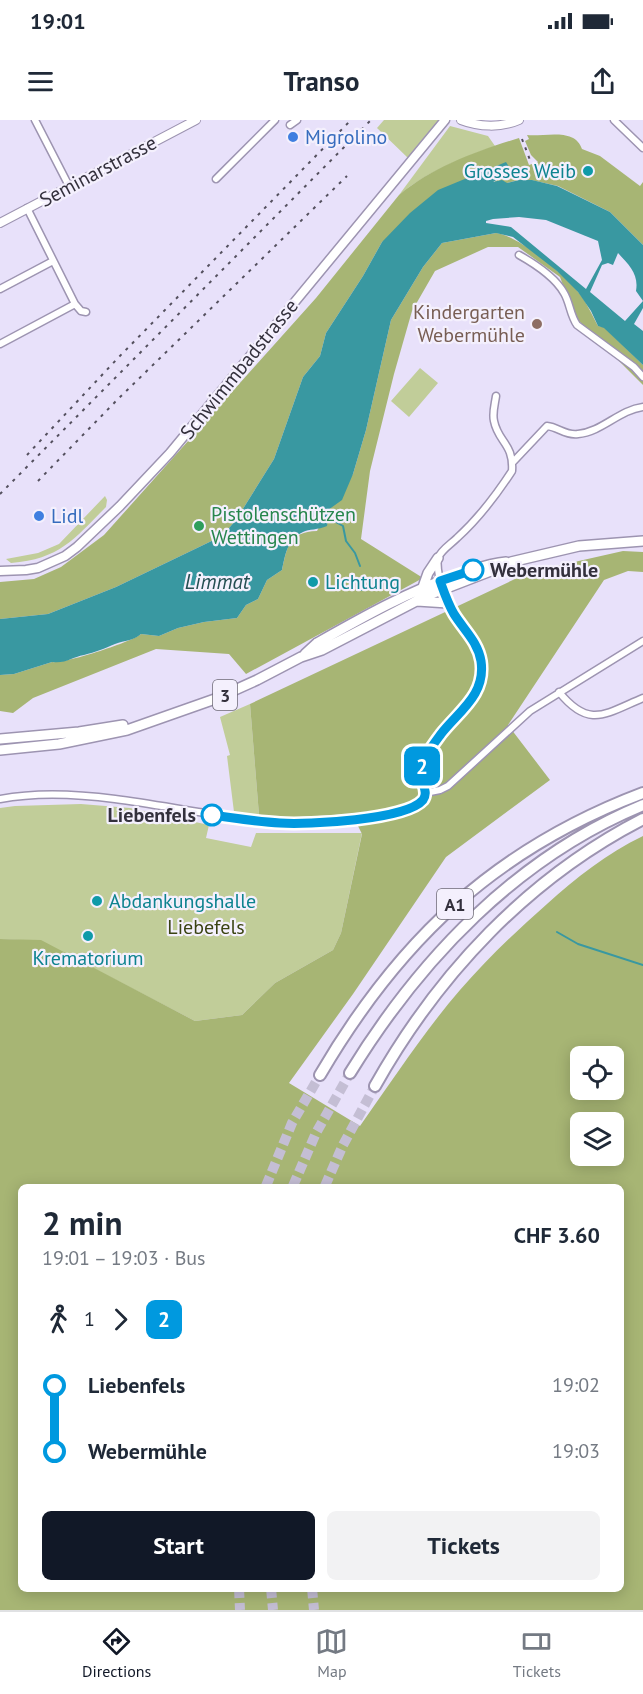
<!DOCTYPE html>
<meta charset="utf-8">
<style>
body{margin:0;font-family:"PT Sans",sans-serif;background:#f2f2f3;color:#1f2937;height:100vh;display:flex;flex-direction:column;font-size:22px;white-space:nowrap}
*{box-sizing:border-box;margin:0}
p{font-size:20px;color:#747a83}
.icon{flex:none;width:33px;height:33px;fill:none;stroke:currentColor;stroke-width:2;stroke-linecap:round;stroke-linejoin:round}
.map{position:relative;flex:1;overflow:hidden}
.details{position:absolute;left:18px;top:1064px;width:606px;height:408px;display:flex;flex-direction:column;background:#fff;border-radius:9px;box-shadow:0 3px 15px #0003}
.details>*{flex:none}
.badge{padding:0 12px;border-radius:9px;font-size:21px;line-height:39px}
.tools{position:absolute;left:570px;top:926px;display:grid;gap:12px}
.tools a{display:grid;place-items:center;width:54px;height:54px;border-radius:9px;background:#fff;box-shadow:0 3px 15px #0003;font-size:30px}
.map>.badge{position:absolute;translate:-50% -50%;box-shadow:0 0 0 3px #fff}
.legs{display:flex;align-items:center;gap:9px;height:66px;padding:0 24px;font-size:20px}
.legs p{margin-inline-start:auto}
.head{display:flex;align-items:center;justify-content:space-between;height:102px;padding:0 24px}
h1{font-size:33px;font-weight:600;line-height:45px}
.primary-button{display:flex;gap:12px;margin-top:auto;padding:12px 24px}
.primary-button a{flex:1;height:69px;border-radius:9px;background:#111827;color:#fff;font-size:24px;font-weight:600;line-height:69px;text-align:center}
.primary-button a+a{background:#f2f2f3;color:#1f2937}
ul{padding:0 24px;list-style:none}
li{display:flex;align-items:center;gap:21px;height:66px;font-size:22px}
li i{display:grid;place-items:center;width:9px;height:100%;margin:0 8px;background:currentColor}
li i::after{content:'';width:15px;height:15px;margin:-8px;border:4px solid;border-radius:50%;background:#fff}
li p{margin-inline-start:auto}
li:first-child i{background:linear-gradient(#0000 50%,currentColor 0)}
li:last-child i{background:linear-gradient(currentColor 50%,#0000 0)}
.status{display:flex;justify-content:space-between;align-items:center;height:42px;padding:0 30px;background:#fff;direction:ltr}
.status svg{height:16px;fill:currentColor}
header{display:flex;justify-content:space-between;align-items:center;height:78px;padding:0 24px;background:#fff;font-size:27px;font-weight:600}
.tabs{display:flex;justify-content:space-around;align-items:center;height:84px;border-top:2px solid #e0e1e3;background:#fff;font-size:16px;color:#747a83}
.tabs a{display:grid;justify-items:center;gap:3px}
.tabs .on{color:#111827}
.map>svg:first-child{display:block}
.green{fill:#c1cd99}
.forest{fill:#a7b574;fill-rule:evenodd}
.water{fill:#3998a1;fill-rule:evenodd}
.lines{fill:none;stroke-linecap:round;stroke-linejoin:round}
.stream{stroke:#3998a1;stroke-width:2}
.motorway-tunnel{stroke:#c4bed4;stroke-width:10;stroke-dasharray:10 5;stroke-linecap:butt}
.minor-casing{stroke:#9d94b1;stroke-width:9}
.tertiary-casing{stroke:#9d94b1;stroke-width:10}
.secondary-casing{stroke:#9d94b1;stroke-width:11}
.primary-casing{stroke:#9d94b1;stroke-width:12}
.motorway-casing{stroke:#9d94b1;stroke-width:14}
.minor{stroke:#fff;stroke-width:6}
.tertiary{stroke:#fff;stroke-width:8}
.secondary{stroke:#fff;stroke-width:8}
.primary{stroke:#fff;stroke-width:9}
.motorway{stroke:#fff;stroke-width:10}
.rail{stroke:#54505e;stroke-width:2;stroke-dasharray:3 6;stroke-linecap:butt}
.line-1-casing{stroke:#fff;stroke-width:14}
.line-1{stroke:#0099df;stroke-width:9}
.shop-dot{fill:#3f7fe0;stroke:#f4f0fd;stroke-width:2}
.culture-dot{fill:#0f9aa8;stroke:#f4f0fd;stroke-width:2}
.education-dot{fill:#8d6e63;stroke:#f4f0fd;stroke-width:2}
.leisure-dot{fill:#2e9e5b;stroke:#f4f0fd;stroke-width:2}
.stop-1-dot{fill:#fff;stroke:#0099df;stroke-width:3}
.labels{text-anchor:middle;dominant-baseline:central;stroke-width:4.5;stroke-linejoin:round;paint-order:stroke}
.shield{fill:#f4f0fd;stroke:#6d6a76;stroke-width:1.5}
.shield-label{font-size:18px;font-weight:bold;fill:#33303c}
.shop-label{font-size:20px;fill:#366cbe;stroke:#f4f0fd;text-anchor:start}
.street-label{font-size:20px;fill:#33303c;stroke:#f4f0fd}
.culture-label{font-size:20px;fill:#0d838f;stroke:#f4f0fd;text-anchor:start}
.education-label{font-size:20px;fill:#785e54;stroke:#f4f0fd;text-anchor:end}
.leisure-label{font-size:20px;fill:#27864d;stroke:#f4f0fd;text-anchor:start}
.stop-label{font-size:20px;font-weight:bold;fill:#33303c;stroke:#f4f0fd;text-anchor:start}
.park-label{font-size:20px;fill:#3a4312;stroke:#f4f0fd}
.water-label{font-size:21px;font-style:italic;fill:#254f53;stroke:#f4f0fd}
</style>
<div class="status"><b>19:01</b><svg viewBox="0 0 49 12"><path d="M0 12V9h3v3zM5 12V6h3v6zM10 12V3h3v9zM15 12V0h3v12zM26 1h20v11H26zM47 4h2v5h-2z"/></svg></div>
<header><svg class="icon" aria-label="menu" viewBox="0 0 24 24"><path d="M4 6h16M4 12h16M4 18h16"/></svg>Transo<svg class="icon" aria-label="share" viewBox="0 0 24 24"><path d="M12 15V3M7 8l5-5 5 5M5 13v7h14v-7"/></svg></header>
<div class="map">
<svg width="643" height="1490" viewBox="0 0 643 1490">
<rect width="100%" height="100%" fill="#e8e1fa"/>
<path class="green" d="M384,0H439L408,38L377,8Z
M450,6L488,16L495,26C460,39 428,51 399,75Z
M420,248L438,263L409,297L391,281Z
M105,376L107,380L106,387C74,419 60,439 11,443L6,439L38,433L59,424Z
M250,584L259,695L234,692L227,636L230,635L220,597Z
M81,684L130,688L209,705L206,718L251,727L256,713H362L341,813L333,830L275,863L242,895L195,901L41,821L0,819V688L15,686Z"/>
<path class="forest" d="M527,15C544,17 575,7 582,29L600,36L640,66L643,62V125L610,92L558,66L531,60H519L507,63H493L500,58L382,122L363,156L326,213L320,236L303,257L274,339L236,400L222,416L116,467L48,494L0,499V462L34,459L61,447L104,415L316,178L399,75C434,46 477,31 519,18L529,45L538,42L531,35L525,21L529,19Z
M496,113C518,115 565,155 579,173C587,183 592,195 598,206L604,207L643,245V265L575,197L560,157L518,127H488L435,151L412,191L394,254L370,351L361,419L423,458L246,554L229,534L156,529L33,578L13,593L0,591V555L14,554L52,542C64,544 132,522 141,514L159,516L178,508L204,502L237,498L246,485L258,479L267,460L282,450C287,427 289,412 317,411L327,391L353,354L366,310L391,200L423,147L442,123Z
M623,431L643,432V452L628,451L604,460L508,605L550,660L446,737L353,874L289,963L360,1006C392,961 423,913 460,870C487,839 516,811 547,784C576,758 607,733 643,716V1490H0V819L41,820L195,901L242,895L275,863L333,830L341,813L362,714L352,694L283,698L259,695L250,584L530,452ZM580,936H614V969H580ZM580,1002H614V1035H580ZM21,1066H621V1468H21Z"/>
<path class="water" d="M506,42L511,50L493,62L502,60L507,63L519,60H532L557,66L610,92L643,125V188L634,204L643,211V245L604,208L598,206L591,191L578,172L557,151L513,117L496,113L442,123L423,147L391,200L366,310L353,354L342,380L328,390L332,397L328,399L327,406C318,410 309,409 303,412C287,419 285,436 282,450L267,460L258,479L246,485L237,498L204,502L178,508L159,516L141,514C133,521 125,520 115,524C103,529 96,532 84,535C72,537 66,544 52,542L14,554L0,555V499L48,494L116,467L222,416L236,400L274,339L303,257L320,236L326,213L363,156L382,122L410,93L438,70ZM519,97L546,100L598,121L602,140L586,169L511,107L486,103V101L493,99ZM618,133C629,145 639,154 636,171L643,181L625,201L590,172L602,145L608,143L613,145Z"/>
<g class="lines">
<path class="stream" d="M327,397L343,406L346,421L355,433L360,446
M360,459L362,470
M557,812L578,824L643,845"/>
<path class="motorway-tunnel" d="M266,1066L292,1003L320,955
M293,1066L316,1013L350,953
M325,1066L343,1025L375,966
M239,1468L240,1490
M271,1468L273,1490
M312,1468L314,1490"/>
<defs>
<path id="minor" d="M35,0L69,66
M614,0L643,28
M290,5L297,0
M216,59L275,0
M27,88L75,184L81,191L86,192
M519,135C535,144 555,157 564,173C570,183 570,195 577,205L634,247L643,257
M0,169L53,141
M0,224L75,184
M513,342L547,306C558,307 566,316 578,314C602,312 619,290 643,287
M559,572C589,609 605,594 643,578
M425,673C424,667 421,661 421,655C420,619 476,594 481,555C484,530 467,514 454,494C447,483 442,469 439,456C438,451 437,443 438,438C441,430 451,424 457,418C478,399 497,374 512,351C514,324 498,322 494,301C492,293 495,284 496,276
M425,673L440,670L448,666L530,591L643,521
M0,679C36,672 78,674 115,679C207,691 299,717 392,693C404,690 423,687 425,673"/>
<path id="tertiary" d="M461,0C479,7 501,8 519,0
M0,103L196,0"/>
<path id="secondary" d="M0,451L26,450L38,448L65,436L77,427L120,386L170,333L445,0"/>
<path id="primary" d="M423,467L428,453L438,438
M417,481L448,483
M305,534L317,523C363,497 407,472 457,455C473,450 489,443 506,442
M0,619L79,612L123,605
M0,630L59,624L127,610L215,579L257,560L301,537L322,530L426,476L496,449L511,442L579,426L643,421"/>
<path id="motorway" d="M350,953C420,839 517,737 643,685
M320,955C399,820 495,729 643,673
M375,966C438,854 528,758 643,699"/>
</defs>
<use href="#minor" class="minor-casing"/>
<use href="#tertiary" class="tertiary-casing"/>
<use href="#secondary" class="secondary-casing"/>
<use href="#primary" class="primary-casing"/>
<use href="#motorway" class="motorway-casing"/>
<use href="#minor" class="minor"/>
<use href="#tertiary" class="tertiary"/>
<use href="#secondary" class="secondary"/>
<use href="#primary" class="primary"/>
<use href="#motorway" class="motorway"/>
<path class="rail" d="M522,19L530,40
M27,335L117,239L351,0
M38,361L118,279L347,56
M0,374L371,0"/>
</g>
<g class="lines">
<defs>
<path id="line-1" d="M212,695C235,698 258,702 280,703C307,705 406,700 423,680C429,672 421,663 421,654C421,640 433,625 441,614C459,591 486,575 481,541C478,522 464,510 454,494C448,484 444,472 440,461L473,450"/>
</defs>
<use href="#line-1" class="line-1-casing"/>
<use href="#line-1" class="line-1"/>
</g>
<g class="shop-dot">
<circle cx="293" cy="17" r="6"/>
<circle cx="39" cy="396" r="6"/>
</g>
<g class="culture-dot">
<circle cx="588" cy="51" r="6"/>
<circle cx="313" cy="462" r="6"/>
<circle cx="97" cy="781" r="6"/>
<circle cx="88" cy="816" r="6"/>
</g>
<circle class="education-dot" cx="537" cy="204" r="6"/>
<circle class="leisure-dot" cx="199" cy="406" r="6"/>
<g class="stop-1-dot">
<circle cx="473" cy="450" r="10"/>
<circle cx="212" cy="695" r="10"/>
</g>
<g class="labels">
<g class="shield">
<rect x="213" y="560" width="24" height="30" rx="4.5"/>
<rect x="437" y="769" width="36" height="30" rx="4.5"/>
</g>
<g class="shield-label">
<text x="225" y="575">3</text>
<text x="455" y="784">A1</text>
</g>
<g class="shop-label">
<text x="305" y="17">Migrolino</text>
<text x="51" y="396">Lidl</text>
</g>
<g class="street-label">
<text transform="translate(98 51) rotate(-28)">Seminarstrasse</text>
<text transform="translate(239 249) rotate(-51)">Schwimmbadstrasse</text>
</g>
<g class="culture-label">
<text x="576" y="51" text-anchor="end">Grosses Weib</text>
<text x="325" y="462">Lichtung</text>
<text x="109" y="781">Abdankungshalle</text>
<text x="88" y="838" text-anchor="middle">Krematorium</text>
</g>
<g class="education-label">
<text x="525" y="192">Kindergarten<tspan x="525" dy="23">Webermühle</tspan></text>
</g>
<g class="leisure-label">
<text x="211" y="394">Pistolenschützen<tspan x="211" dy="23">Wettingen</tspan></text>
</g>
<g class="stop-label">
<text x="490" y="450">Webermühle</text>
<text x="196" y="695" text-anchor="end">Liebenfels</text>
</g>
<g class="park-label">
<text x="206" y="807">Liebefels</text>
</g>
<g class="water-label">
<text x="217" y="461">Limmat</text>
</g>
</g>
</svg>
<div class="tools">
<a><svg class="icon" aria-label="locate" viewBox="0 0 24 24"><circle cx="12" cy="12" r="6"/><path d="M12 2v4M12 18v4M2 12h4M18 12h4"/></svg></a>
<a><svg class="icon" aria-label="layers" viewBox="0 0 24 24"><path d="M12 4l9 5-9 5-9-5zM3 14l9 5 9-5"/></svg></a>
</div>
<b class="badge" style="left:422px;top:646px;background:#0099df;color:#fff">2</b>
<section class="details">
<div class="head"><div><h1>2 min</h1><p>19:01 – 19:03 · Bus</p></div><b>CHF 3.60</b></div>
<div class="legs"><svg class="icon" aria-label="walk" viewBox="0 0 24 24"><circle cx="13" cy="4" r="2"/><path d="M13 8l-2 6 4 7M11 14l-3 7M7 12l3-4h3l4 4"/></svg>1<svg class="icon" aria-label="forward" viewBox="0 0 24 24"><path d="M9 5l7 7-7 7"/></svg><b class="badge" style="background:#0099df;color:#fff">2</b></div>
<ul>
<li><i style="color:#0099df"></i><b>Liebenfels</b><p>19:02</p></li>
<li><i style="color:#0099df"></i><b>Webermühle</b><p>19:03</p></li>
</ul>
<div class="primary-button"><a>Start</a><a>Tickets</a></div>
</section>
</div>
<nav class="tabs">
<a class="on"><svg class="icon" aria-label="directions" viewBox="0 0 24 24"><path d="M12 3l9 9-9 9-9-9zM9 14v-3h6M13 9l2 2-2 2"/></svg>Directions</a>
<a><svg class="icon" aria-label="map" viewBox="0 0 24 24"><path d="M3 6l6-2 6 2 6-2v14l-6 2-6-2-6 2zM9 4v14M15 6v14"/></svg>Map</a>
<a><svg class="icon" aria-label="tickets" viewBox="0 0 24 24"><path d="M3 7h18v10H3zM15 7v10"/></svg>Tickets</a>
</nav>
